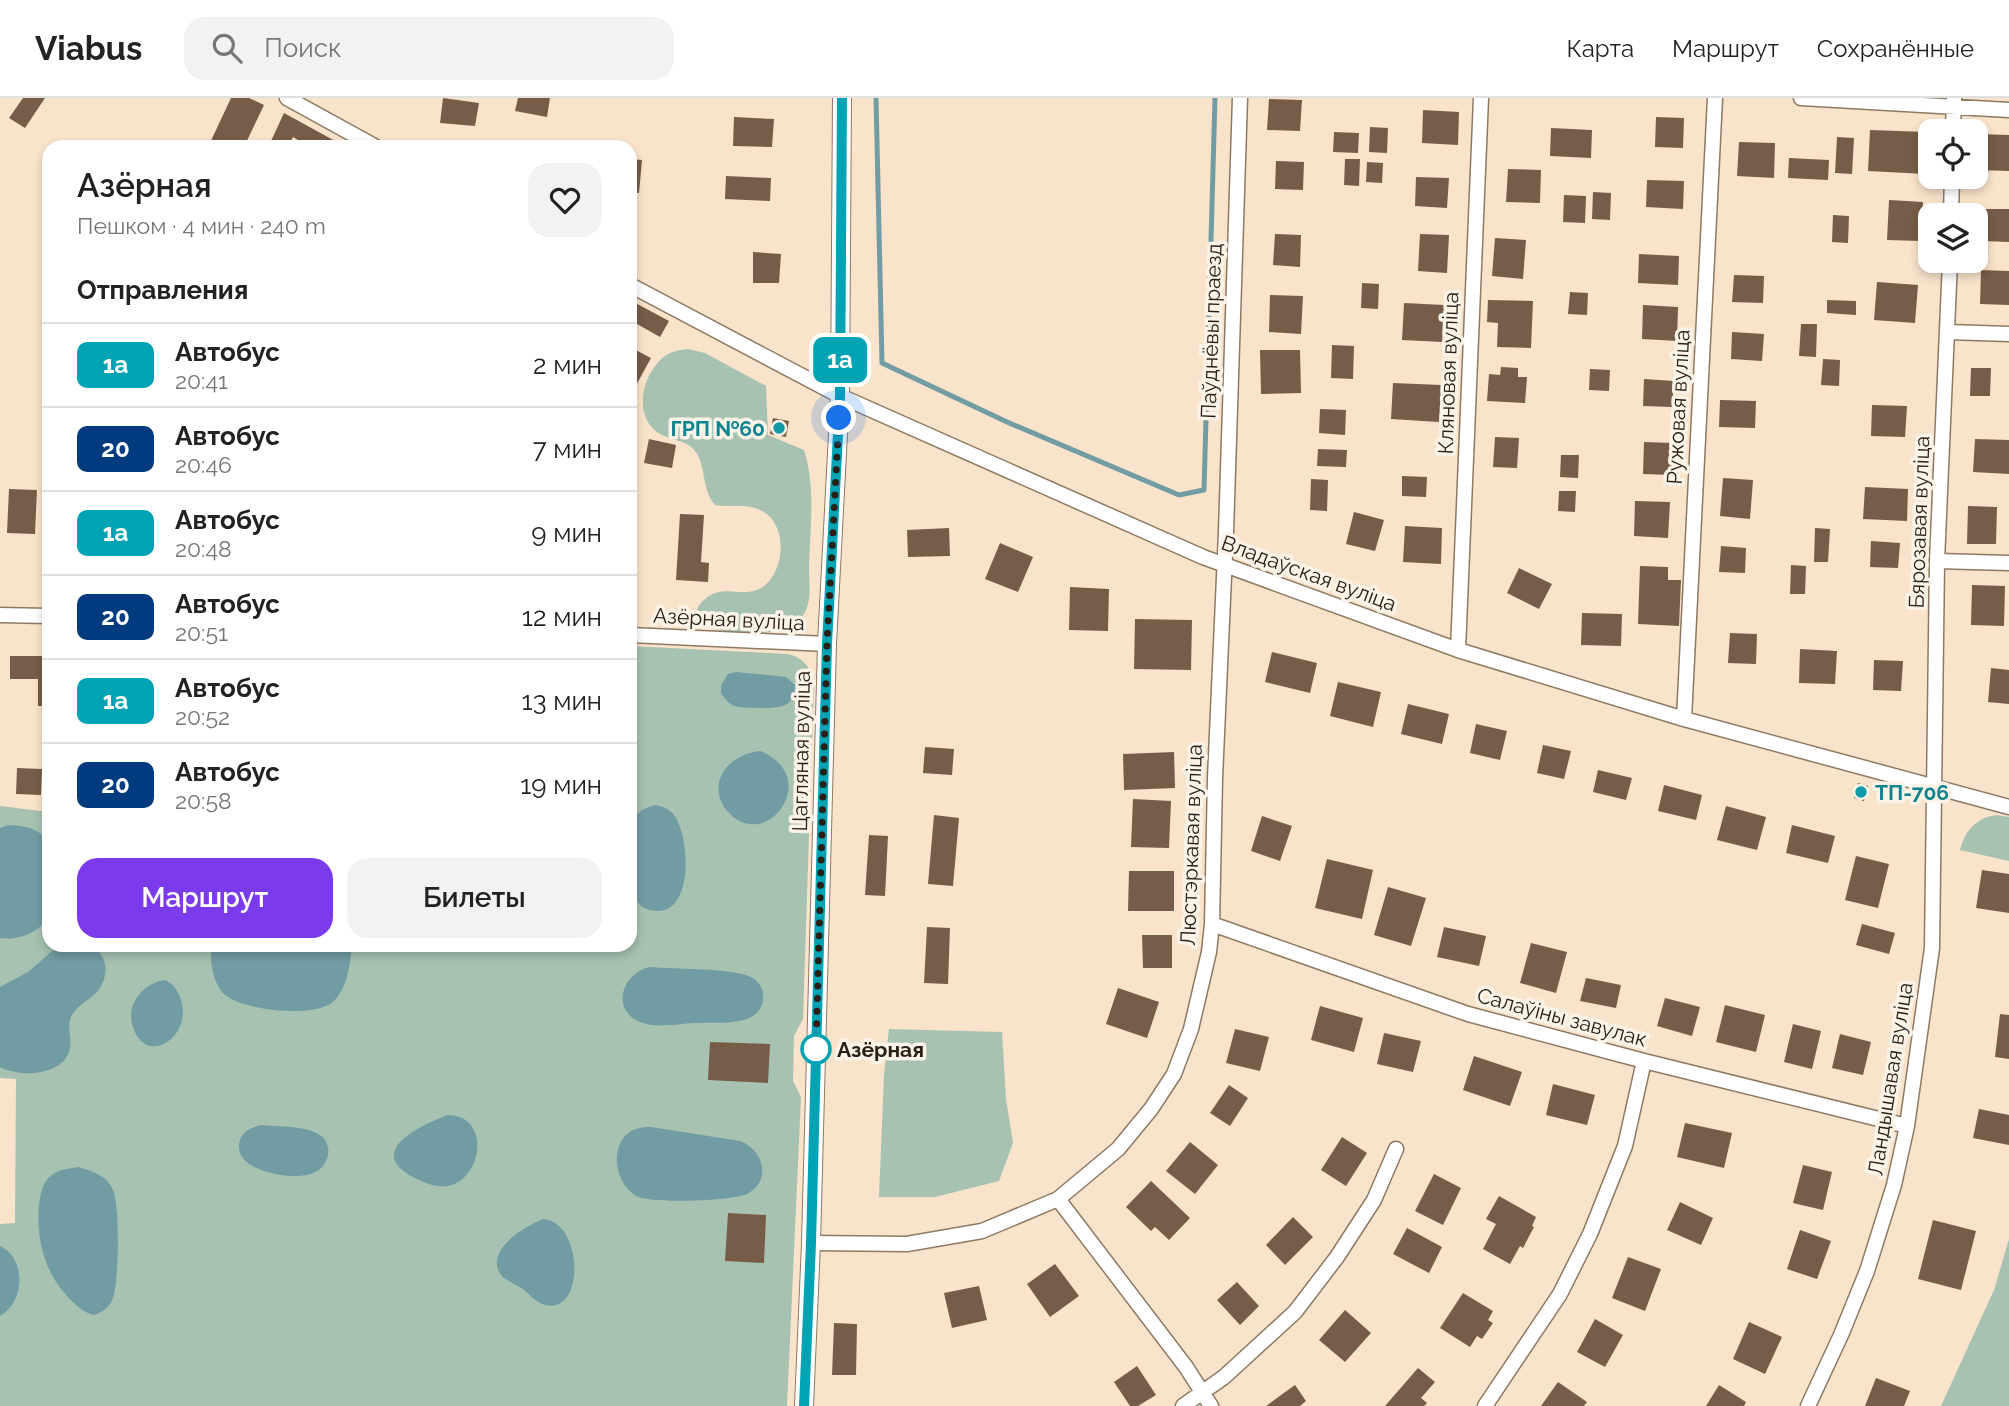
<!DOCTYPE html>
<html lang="ru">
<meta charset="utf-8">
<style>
body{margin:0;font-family:Raleway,sans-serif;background:#f2f2f2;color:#222;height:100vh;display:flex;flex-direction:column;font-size:26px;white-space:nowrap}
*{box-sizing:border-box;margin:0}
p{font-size:23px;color:#767676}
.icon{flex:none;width:38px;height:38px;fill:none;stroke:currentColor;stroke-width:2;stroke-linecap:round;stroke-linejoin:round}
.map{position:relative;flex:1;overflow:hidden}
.drawer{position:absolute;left:42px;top:42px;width:595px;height:812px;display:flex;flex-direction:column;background:#fff;border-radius:21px;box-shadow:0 4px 10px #0003}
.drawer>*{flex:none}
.badge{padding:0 14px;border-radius:10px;font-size:24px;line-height:46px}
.controls{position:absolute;left:1918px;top:21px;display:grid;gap:14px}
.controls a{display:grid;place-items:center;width:70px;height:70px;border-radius:14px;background:#fff;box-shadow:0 4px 10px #0003;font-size:35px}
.you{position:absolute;width:35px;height:35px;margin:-18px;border:5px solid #fff;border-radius:50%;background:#1a73e8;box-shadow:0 0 0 10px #1a73e833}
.map>.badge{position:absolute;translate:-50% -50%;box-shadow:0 0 0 4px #fff}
h2{padding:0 35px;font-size:26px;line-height:63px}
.round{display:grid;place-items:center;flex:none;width:74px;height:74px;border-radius:21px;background:#f2f2f2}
.summary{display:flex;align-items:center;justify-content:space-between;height:119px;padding:0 35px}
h1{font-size:33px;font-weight:600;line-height:52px}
.primary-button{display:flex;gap:14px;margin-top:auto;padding:14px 35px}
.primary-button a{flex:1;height:80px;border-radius:21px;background:#7c3aed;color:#fff;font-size:28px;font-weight:600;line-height:80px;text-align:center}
.primary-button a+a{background:#f2f2f2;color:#222}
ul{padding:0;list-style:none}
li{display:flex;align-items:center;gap:21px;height:84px;padding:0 35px;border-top:2px solid #e0e0e0}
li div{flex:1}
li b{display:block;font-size:26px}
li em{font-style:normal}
li .badge{min-width:77px;font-weight:700;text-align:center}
header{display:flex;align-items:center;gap:42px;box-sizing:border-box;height:98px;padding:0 35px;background:#fff;border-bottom:2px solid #e0e0e0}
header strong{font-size:33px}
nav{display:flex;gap:38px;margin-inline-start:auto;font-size:24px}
.search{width:490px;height:63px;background:#f2f2f2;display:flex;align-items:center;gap:18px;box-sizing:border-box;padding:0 24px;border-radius:21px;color:#767676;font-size:26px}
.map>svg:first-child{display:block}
.green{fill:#a7c2b1}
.water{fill:#729ca4}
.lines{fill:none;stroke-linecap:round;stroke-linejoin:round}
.stream{stroke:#729ca4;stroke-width:5}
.building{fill:#775d47}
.minor-casing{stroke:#8e7a63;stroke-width:17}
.tertiary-casing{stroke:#8e7a63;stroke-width:20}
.minor{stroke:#fff;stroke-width:14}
.tertiary{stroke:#fff;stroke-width:18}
.line-casing{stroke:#fff;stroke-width:16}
.line{stroke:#00a3b4;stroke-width:10}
.walk{stroke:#282017;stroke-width:7;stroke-dasharray:0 12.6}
.culture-dot{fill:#0f9aa8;stroke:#fcf3e8;stroke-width:2.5}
.stop-dot{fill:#fff;stroke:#00a3b4;stroke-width:3.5}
.labels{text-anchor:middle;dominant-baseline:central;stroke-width:7;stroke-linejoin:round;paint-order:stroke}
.street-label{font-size:21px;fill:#282017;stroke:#fcf3e8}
.culture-label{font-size:21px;font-weight:bold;fill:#0d838f;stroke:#fcf3e8;text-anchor:end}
.stop-label{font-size:21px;font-weight:bold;fill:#282017;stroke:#fcf3e8;text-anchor:start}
</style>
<header>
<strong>Viabus</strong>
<div class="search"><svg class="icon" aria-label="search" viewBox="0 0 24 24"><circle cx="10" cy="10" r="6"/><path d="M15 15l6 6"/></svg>Поиск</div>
<nav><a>Карта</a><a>Маршрут</a><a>Сохранённые</a></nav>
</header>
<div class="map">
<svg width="2009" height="1308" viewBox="0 0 2009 1308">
<rect width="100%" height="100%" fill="#f9e3ca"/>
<path class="green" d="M688,251L705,255L766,288L768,337L804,352C816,389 810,431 809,469C809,481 811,495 808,506C799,542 751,535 724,533C701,531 684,515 709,498C726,487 743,500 761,490C785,476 789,427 762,413C747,405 731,410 715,407C701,391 707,369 695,353C687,342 673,343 662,337C639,326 639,295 650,276C661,258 668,253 688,251Z
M630,548L788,556C804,560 810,569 814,584L803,921L794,938L793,983L801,999L787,1308H0V1126L15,1125L16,981L0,980V708L49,714V847H630Z
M1996,717L2009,719V763L1960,752C1965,733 1976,720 1996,717Z
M889,931L1002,934L1006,1001L1013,1045L999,1083L935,1099H879L884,977Z
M2009,1141V1308H1941L1994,1192Z"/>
<path class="water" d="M736,574L786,579L795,587C796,610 777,610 760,610C751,609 740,611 732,607C727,604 724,599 721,595V587L728,576Z
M760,653C819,677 774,746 736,721C728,715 722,708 720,700C712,674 737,655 760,653Z
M656,707C663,709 670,711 674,717C690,738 694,814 657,813C650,813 642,810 638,805C627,792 626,735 634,720C639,712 647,709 656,707Z
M9,727C26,728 42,730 49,748C49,766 53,798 49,814C45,834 17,843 0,840V730Z
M64,847C71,847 79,846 86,847C110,853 110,880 96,895C88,903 78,907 72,917C66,928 72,939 70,950C65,978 20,980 0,969V889L28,874L51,854Z
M211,847H352C350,865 348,889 334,903C316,921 238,913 222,894C212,881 210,862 211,847Z
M649,869C673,871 733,870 751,879C758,883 762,888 763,896C765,930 721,924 699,925C681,925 656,931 640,924C612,913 620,877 649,869Z
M165,882C174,886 178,893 181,902C193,940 145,969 133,929C125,907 143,885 165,882Z
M448,1017C498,1017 479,1104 429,1086C360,1061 407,1032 448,1017Z
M261,1027C278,1029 305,1027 320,1037C333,1046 330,1066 317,1073C311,1077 302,1078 296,1078C277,1079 231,1069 240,1042C244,1032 251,1030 261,1027Z
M651,1029L740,1043C764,1052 772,1083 747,1096C732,1103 650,1106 636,1098C616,1086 610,1053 626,1037C633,1030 642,1029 651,1029Z
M78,1069C92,1073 107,1077 113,1092C120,1106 119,1184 113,1200C110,1209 103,1214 94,1217C82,1214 75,1206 67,1198C44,1173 36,1140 39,1106C41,1096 42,1084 52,1077C59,1071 69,1071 78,1069Z
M543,1121C585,1124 585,1222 542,1206C534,1203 528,1194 521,1190C514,1185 503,1182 499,1174C487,1150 526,1128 543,1121Z
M0,1148C27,1161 25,1204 0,1218Z"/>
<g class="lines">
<path class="stream" d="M876,0L882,265L1007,324L1179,397L1204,392L1215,0"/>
</g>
<path class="building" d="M23,0H45L25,30L9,20Z
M231,0H249L264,7L244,49H208Z
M443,0L479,5L475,28L440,25Z
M518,0H550L547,19L515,13Z
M1269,1L1302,2L1300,33L1267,32Z
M1423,12L1459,14L1458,47L1422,45Z
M284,15L346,49H310L293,39L288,49L271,43Z
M734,19L774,21L772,49L733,48Z
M1656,19L1684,20L1683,50L1655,49Z
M1370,29L1388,30L1387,55L1369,54Z
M1551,30L1592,32L1591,60L1550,58Z
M1870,32L1927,34L1925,76L1868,73Z
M1334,34L1359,35L1358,55L1333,54Z
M1978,36L2009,37V73L1977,72Z
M1837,39L1854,40L1852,76L1835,75Z
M1739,44L1775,45L1774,80L1737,78Z
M1789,60L1829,62L1828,82L1788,80Z
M630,61L642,62L639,95L630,94Z
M1345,61H1360L1359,88L1344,87Z
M1276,63L1304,64L1303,92L1275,91Z
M1367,64L1383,65L1382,85L1366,84Z
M1508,71L1541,72L1540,105L1506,104Z
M726,78L771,80L770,103L725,101Z
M1416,79L1449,80L1447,110L1415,108Z
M1647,82L1684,83L1683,111L1646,109Z
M1593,94L1611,95L1610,122L1592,121Z
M1564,97L1586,98L1585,125L1563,124Z
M1889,102L1923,104L1921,143L1887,142Z
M1983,111H2009V144L1983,143Z
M1833,117L1849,118L1848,145L1832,144Z
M1275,136L1301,137L1300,169L1273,167Z
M1420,136L1449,137L1447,175L1418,173Z
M1495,140L1526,142L1523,181L1492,178Z
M753,154L781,156L779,185H753Z
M1639,156L1679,158L1678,187L1638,185Z
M1981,172L2009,173V207L1980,206Z
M1734,177L1764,178L1763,205L1732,204Z
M1877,184L1918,187L1915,225L1874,222Z
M1362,185L1379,186L1378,211L1361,210Z
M1570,194L1588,195L1587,217L1568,216Z
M1270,197L1303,198L1301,236L1269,234Z
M630,202L669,223L660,239L630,222Z
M1488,202L1533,203L1531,250L1497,249L1498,225L1487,224Z
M1827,202L1856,203V217L1827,215Z
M1404,205L1444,207L1442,244L1402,242Z
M1643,207L1678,209L1677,243L1642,241Z
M1801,226H1817L1816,259L1799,258Z
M1732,234L1764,236L1762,263L1731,261Z
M1332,247L1354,248L1353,281L1331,280Z
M630,249L651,260L634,291L630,289Z
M1260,252H1300L1301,295L1261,296Z
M1823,261L1840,262L1839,288L1821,287Z
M1501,269L1518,270V279H1527L1525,305L1487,303L1489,276L1500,277Z
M1971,270H1991L1990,298H1970Z
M1590,271L1610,272L1609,293L1589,292Z
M1644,281L1674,283L1672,309L1643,308Z
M1393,285L1441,287L1439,324L1391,321Z
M1720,302L1756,303L1755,330L1719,329Z
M1872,307L1907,308L1905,339L1871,338Z
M1320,311L1346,312L1345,337L1319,335Z
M773,320L789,323L786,339L770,336Z
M1495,339L1519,340L1517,370L1493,369Z
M649,341L676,347L672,370L644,365Z
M1975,341L2009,342V376L1973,374Z
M1644,344L1674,345L1673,377L1643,376Z
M1318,351L1347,352L1346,369L1317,368Z
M1561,357H1579L1578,380L1560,379Z
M1402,378L1427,379L1426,399L1402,398Z
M1723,380L1753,382L1750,421L1720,418Z
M1311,381L1328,382L1327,413L1310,412Z
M1865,389L1908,391L1907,423L1863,421Z
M9,391L37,392L35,436L7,435Z
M1559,393H1576L1575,414L1558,413Z
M1635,403L1670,404L1668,440L1634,438Z
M1968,408L1997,409L1996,446H1967Z
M1354,414L1384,422L1375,453L1346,446Z
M680,416L704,417L701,464L709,465L708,484L676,482Z
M1405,428L1442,430L1441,466L1403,464Z
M949,430L950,458L908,459L907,432Z
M1815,430L1830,431L1828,464H1814Z
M1871,443L1900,445L1898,470L1870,469Z
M1000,445L1033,459L1018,494L985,481Z
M1721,448L1746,450L1745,475L1719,474Z
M43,450H49V471H43Z
M1791,467L1806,468L1805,496H1790Z
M1640,468L1668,469V482H1681L1679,528L1638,526Z
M1519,470L1552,486L1539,511L1507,495Z
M1972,487L2005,488L2004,528L1971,527Z
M1070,489L1109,491L1108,533L1069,532Z
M1582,515L1622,516L1621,548L1581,547Z
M1135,521L1192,522L1191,572L1134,571Z
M1730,535L1757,536L1756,566L1728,565Z
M1800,551L1837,553L1835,586L1799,585Z
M1272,554L1317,565L1310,595L1265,584Z
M10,558H49V608H38V581H10Z
M1874,562L1903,563L1901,593L1873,592Z
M1991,570L2009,572V606L1988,604Z
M1338,584L1381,594L1373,629L1330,618Z
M1408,606L1449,616L1442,646L1401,636Z
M1476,626L1507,633L1500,662L1470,655Z
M1543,647L1571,653L1564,681L1537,675Z
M925,649L954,651L952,677L923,675Z
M1174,654L1175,690L1124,692L1123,656Z
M17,670L42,671L41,697L16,696Z
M1598,672L1632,680L1626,702L1593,694Z
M1858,685L1868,688L1864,703L1854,700Z
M1664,687L1702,697L1696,722L1658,713Z
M1133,701L1171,703L1169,750L1131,749Z
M1726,708L1766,719L1757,752L1717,742Z
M934,717L959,720L953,788L928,786Z
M1262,718L1292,728L1280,763L1251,753Z
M1792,727L1835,738L1828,765L1786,755Z
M869,737L888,738L885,798L865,797Z
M1856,758L1889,766L1878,810L1845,802Z
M1327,761L1373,772L1362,821L1315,810Z
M1982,772L2009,776V815L1976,810Z
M1129,773H1174V813H1128Z
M1388,789L1426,800L1411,848L1374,837Z
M1862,826L1895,835L1889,856L1856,847Z
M927,829L950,830L948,886L924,885Z
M1444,829L1486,838L1479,868L1437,859Z
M1142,837H1172V870H1143Z
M1531,845L1567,854L1556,895L1520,885Z
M1586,880L1621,887L1616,910L1580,903Z
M1118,890L1159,904L1147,940L1106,926Z
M1665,900L1700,909L1692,938L1657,928Z
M1725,907L1765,917L1756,954L1716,944Z
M1320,908L1363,920L1354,954L1311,942Z
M2000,916L2009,917V961L1995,959Z
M1793,926L1821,933L1812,971L1784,964Z
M1235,931L1269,939L1260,973L1226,965Z
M1384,935L1421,943L1413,974L1377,966Z
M1840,936L1871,944L1863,977L1832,970Z
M710,944L770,946L768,985L708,982Z
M1474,958L1522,974L1510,1008L1463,992Z
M1553,986L1595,997L1587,1027L1546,1017Z
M1229,987L1248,1000L1230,1028L1210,1015Z
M1979,1011L2009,1017V1047L1973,1040Z
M1685,1025L1732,1035L1724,1070L1677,1059Z
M1342,1039L1367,1055L1346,1088L1321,1072Z
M1190,1044L1218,1067L1195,1096L1166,1073Z
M1803,1067L1832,1074L1823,1112L1793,1105Z
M1434,1076L1461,1090L1443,1127L1415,1113Z
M1151,1083L1190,1120L1169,1142L1155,1129L1151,1133L1126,1109Z
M1499,1098L1536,1119L1532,1128L1534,1129L1523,1150L1520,1148L1510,1166L1483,1151L1496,1126L1486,1121Z
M1680,1104L1713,1120L1701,1147L1667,1132Z
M728,1115L766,1117L764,1165L725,1163Z
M1293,1119L1313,1139L1285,1167L1266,1147Z
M1933,1122L1976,1133L1961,1192L1918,1181Z
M1407,1130L1442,1149L1429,1175L1393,1156Z
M1800,1132L1831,1143L1817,1181L1787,1171Z
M1628,1159L1661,1171L1645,1213L1612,1200Z
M1055,1166L1079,1198L1050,1219L1027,1186Z
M1237,1184L1259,1208L1240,1227L1217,1202Z
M979,1188L987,1222L952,1230L944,1195Z
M1463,1195L1493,1213L1488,1222L1493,1225L1482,1241L1477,1238L1470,1249L1440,1230Z
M1345,1212L1371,1235L1345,1264L1319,1242Z
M1595,1221L1623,1237L1605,1269L1577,1254Z
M1749,1224L1782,1239L1765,1276L1733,1261Z
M834,1225L857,1226L856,1277H832Z
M1137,1268L1156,1297L1138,1308H1130L1114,1284Z
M1418,1270L1435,1284L1421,1300L1427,1305L1424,1308H1385Z
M1876,1280L1910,1293L1904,1308H1865Z
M1558,1284L1587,1304L1584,1308H1541Z
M1295,1287L1306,1303L1300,1308H1266Z
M1719,1287L1746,1304L1744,1308H1706Z"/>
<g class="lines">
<defs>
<path id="minor" d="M287,0L376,49
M1801,0L2009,12
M1953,33L1954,0
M1951,117L1952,79
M630,187L840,298L1203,459L1458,552L1684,621L2009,709
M1948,234L2009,236
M1937,463L2009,465
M0,517L49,518
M630,537L827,546
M1458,552L1481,0
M1684,621L1715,0
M1212,826L1468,916L1644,963L1907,1028
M1058,1101L1186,1269L1211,1308
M811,1145L907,1146L982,1133L1058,1101L1118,1051L1151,1011L1174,976L1191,931L1209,854L1212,826L1215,680L1226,434L1240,0
M1183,1308L1224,1279L1295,1214L1337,1159L1374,1102L1396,1051
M1485,1308L1560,1196L1590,1136L1625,1048L1644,963
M1808,1308L1841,1237L1867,1173L1894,1087L1907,1028L1932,850L1937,463L1950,163"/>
<path id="tertiary" d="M804,1308L811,1145L827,546L840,298L842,0"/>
</defs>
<use href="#minor" class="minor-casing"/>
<use href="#tertiary" class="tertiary-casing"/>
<use href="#minor" class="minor"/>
<use href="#tertiary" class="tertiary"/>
</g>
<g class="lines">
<defs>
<path id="line" d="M804,1308L811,1145L827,546L840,298L842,0"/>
</defs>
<use href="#line" class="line-casing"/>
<use href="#line" class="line"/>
<path class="walk" d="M816,951L827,546L839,320"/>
</g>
<g class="culture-dot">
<circle cx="779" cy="330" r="7"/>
<circle cx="1861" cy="694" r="7"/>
</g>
<circle class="stop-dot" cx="816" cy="951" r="14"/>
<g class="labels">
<g class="street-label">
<text transform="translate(1211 233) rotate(-88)">Паўднёвы праезд</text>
<text transform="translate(1448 275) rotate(-88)">Кляновая вуліца</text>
<text transform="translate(1678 309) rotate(-87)">Ружовая вуліца</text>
<text transform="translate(1919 424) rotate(-88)">Бярозавая вуліца</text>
<text transform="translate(1309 475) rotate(20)">Владаўская вуліца</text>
<text transform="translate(729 521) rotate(3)">Азёрная вуліца</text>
<text transform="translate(801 653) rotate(-89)">Цагляная вуліца</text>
<text transform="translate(1191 747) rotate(-88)">Люстэркавая вуліца</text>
<text transform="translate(1562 919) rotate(15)">Салаўіны завулак</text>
<text transform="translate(1890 981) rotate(-81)">Ландышавая вуліца</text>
</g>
<g class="culture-label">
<text x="765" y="330">ГРП №60</text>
<text x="1875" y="694" text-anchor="start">ТП-706</text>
</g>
<g class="stop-label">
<text x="837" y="951">Азёрная</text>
</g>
</g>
</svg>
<div class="controls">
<a><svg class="icon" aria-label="locate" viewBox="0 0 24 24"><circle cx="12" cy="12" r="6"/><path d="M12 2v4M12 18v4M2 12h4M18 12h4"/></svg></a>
<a><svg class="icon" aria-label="layers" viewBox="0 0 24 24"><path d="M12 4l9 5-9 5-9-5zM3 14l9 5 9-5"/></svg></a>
</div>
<div class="you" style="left:839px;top:320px"></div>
<b class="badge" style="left:840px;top:262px;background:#00a3b4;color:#fff">1а</b>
<section class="drawer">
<div class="summary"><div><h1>Азёрная</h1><p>Пешком · 4 мин · 240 m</p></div><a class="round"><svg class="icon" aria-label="heart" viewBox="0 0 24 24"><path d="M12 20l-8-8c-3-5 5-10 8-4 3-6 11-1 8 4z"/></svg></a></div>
<h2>Отправления</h2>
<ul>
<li><span class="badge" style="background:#00a3b4;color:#fff">1а</span><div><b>Автобус</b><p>20:41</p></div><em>2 мин</em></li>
<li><span class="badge" style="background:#003b80;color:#fff">20</span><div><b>Автобус</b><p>20:46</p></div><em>7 мин</em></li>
<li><span class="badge" style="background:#00a3b4;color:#fff">1а</span><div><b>Автобус</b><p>20:48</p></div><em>9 мин</em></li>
<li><span class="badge" style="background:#003b80;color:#fff">20</span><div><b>Автобус</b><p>20:51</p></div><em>12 мин</em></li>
<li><span class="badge" style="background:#00a3b4;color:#fff">1а</span><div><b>Автобус</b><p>20:52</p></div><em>13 мин</em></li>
<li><span class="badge" style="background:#003b80;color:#fff">20</span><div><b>Автобус</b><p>20:58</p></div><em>19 мин</em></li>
</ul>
<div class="primary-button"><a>Маршрут</a><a>Билеты</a></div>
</section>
</div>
